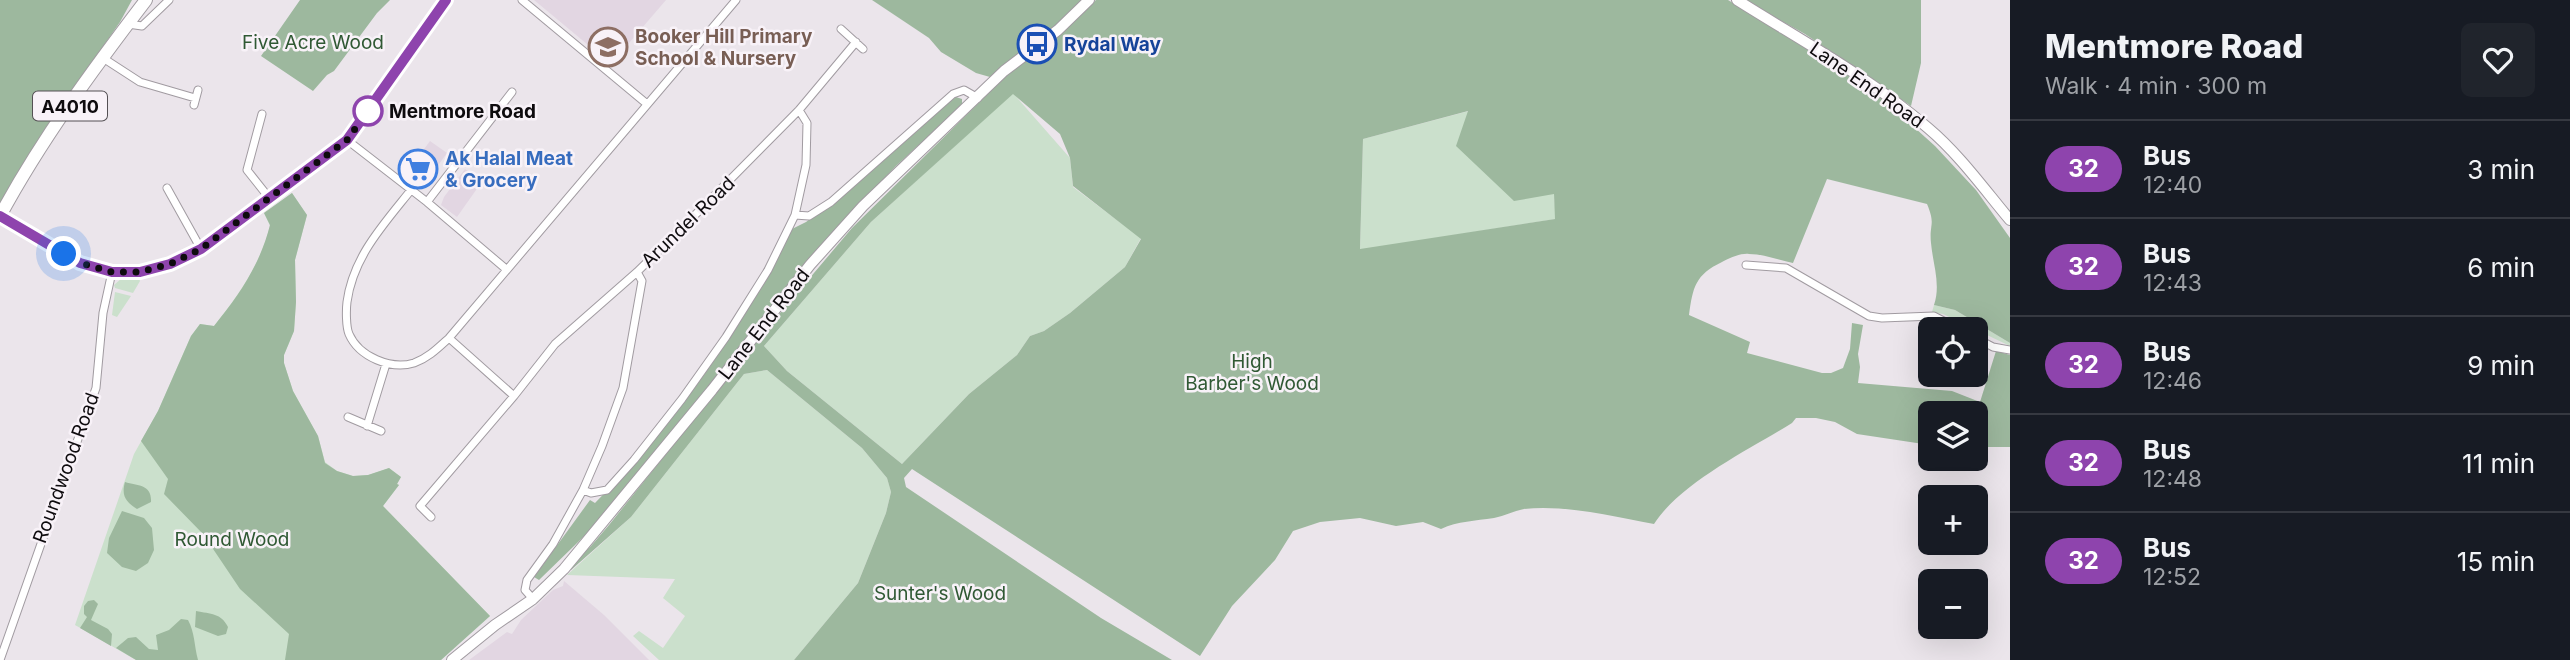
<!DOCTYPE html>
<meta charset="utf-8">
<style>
body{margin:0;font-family:Inter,sans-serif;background:#20242c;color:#f1f3f6;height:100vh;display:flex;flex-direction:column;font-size:26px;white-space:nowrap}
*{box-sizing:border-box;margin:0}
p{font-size:23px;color:#9ea1a6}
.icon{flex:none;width:38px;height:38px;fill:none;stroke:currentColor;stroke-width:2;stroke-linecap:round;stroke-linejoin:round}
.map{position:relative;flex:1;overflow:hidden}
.sheet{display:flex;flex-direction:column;background:#171b24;width:560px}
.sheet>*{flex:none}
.badge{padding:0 14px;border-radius:23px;font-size:24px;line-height:46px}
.fabs{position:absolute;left:1918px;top:317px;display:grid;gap:14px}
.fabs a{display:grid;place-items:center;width:70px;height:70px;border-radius:10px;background:#171b24;box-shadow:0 7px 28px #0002;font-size:35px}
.you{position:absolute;width:35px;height:35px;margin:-18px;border:5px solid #fff;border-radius:50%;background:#1a73e8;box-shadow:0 0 0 10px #1a73e833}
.map>.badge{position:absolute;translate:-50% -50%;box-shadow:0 0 0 4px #fff}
.round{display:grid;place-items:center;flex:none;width:74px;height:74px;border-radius:10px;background:#20242c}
.overview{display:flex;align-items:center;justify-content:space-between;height:119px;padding:0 35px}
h1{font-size:33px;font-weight:800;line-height:52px}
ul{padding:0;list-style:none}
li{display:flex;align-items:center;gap:21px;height:98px;padding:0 35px;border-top:2px solid #363941}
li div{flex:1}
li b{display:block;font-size:26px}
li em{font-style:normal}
li .badge{min-width:77px;font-weight:700;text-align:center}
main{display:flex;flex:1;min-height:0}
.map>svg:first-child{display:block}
.built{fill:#e2d6e2}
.green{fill:#cbe0cc}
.forest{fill:#9db89e;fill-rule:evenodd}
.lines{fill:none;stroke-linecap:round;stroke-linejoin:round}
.street-casing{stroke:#a19ba1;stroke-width:9}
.secondary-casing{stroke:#a19ba1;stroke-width:12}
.highway-casing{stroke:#a19ba1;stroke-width:14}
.street{stroke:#fff;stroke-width:7}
.secondary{stroke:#fff;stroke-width:10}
.highway{stroke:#fff;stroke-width:12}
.line-casing{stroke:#fff;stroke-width:16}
.line{stroke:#8e44ad;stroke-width:10}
.walk{stroke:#0e0b0e;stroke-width:7;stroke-dasharray:0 12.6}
.stop-dot{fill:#fff;stroke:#8e44ad;stroke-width:3.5}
.labels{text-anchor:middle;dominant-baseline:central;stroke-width:5;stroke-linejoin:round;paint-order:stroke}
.shield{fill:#f8f2f8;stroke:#545054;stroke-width:2}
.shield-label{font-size:18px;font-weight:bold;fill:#0e0b0e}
.education-label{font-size:19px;font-weight:bold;fill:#785e54;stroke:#f8f2f8;text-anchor:start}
.park-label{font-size:19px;fill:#305934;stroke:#f8f2f8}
.transit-label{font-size:19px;font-weight:bold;fill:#164399;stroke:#f8f2f8;text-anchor:start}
.street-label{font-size:19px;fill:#0e0b0e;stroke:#f8f2f8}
.stop-label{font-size:19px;font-weight:bold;fill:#0e0b0e;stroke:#f8f2f8;text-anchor:start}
.shop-label{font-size:19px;font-weight:bold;fill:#366cbe;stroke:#f8f2f8;text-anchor:start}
</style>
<main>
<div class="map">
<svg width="2010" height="660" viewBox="0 0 2010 660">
<rect width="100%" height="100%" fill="#ebe5eb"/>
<path class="built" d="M534,0H666L611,64Z
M430,141L447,153L424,185H419L405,175Z
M465,169L481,183L457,217L441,205L444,197Z
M564,581L604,615L649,660H469L507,632L512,634L521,620L553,590L563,586Z"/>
<path class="green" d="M1013,93L1070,158L1073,187L1141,238L1125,267L1070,313L1044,331L1030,336L1017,355L969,394L902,464L787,371L764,346L871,222Z
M1469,111L1554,194L1556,219L1360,250L1363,139Z
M292,193L307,215L295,260L296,302L294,331L284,355V363L293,391L318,436L325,462L337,471L353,476L368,475L389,468L401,477L397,484L399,485L383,506L490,616L441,660H136L75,625L134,454L158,411L191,336L200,324L214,326C239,295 260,265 270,226L264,213Z
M138,277L140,281L133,293L115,288L114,285L122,278Z
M115,292L131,296L117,317L112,315Z
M1934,305L1955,310L2010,343V346L1943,314L1932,312Z
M767,370L862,448L887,478L891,492L886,513L858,583L794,660H659L633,636L639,631L663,648L685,616L663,598L675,579L567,575L631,517L744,374Z"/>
<path class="forest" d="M0,0H132L120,22L48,126L0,205Z
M300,0H390L377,13L334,71L327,75L313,91L261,56Z
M872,0H1085L1056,27L990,77L976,73L941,52L929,38Z
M1096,0H1728L1808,48L1885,101L1935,146L1976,190L2010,238V343L1955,310L1934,305C1941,284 1933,265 1931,243C1929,224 1936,225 1927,204L1827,179L1793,263C1779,260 1763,254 1749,254C1741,253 1729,258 1722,262C1695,275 1693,287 1689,315L1750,342L1747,353L1822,373H1831L1843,368L1850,349L1852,323L1863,325L1858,354L1860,367L1858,383L1952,391L1980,402L1996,351L2010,355V447H1976V413H1930V445L1857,434L1835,422L1816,418H1796L1792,423C1750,449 1680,483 1654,524C1615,517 1564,504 1524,509C1513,511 1505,516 1494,518C1475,521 1458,521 1441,529L1423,522L1396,526L1360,518L1320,522L1293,531L1275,560L1232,606L1200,656L912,469L904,478L906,487L1101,618L1172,660H794L858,583L886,513L891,492L887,478L862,448L767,370L744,374L631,517L571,570L566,569L591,546L609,525L759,338L852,228L1016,66L1056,37ZM1013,94L1060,134L1070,158L1073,186L1141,239L1125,267L1070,313L1044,331L1030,336L1017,355L969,394L902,464L787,371L764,346L871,222ZM1468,111L1456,146L1514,201L1554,194L1555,219L1360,249L1363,139Z
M1744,0H1921V63L1911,106L1805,34Z
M956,97L962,99V105L896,166L835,231L609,512L539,580L534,577L590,500L595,503L622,475L679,409L711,365L755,297L792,229L806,222L843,195L935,112Z
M292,193L307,215L295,260L296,302L294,331L284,355V363L293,391L318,436L325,463L337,471L353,476L368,475L389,468L401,477L397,484L399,485L383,506L490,616L441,660H285L289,634L240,589L203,534L164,494L168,479L141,441L158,411L191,336L200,324L214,326C239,295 260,265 270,225L264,213Z
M125,482C138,486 152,484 151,502L137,509C126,502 121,496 125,482Z
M122,511L144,518L152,528L154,550L148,563L136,571L122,567L107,553L109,538Z
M94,600L98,604L91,620L108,629L112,634L111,646L80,628L87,617L84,614V606L88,601Z
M196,611C211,614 221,613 228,627L226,634L218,636L195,627Z
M181,619L188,620C195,633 194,645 198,660H136L116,648L128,638L136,637L149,649L158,650L156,635L169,630Z"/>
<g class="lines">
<defs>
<path id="street" d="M522,0L647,104
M128,24L142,26L169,0
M841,29L863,49
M103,58L140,82L195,98
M194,105L198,90
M262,114L247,170L270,199
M347,140L427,202L506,269
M167,188L201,249
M411,190C383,225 353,257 347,302C346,310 346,327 349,334C359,357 391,370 414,363C428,358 438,348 449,338L736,0
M427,202L512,92
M795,215L809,216L831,202L953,94L964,90L978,98
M0,216L80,263L112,272H140L170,264L201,249L347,140L446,0
M1746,265L1786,268L1869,316L1882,318L1934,316L1959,329
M449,338L514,396
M1976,338L1993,347L2010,350
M348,417L381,431
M367,426L386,364
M583,490L591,493L607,490L634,460L682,399L726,337L768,270L795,215L806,165L807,123L799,110
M431,517L420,506L514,396L555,344L637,272L702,208L799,110L856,42
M533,599L525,590L527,580L553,544L583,490L602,446L623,388L642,281L637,272
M0,660L96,388L103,313L112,272"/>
<path id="secondary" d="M1737,0C1802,41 1869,77 1928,128C1959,154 1984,189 2010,220
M452,660L495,625L533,599L564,569L712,390L810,265L863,206L1004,71L1058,30L1089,0"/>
<path id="highway" d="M0,216C41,140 94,68 146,0"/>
</defs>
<use href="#street" class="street-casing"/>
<use href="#secondary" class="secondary-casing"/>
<use href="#highway" class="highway-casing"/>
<use href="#street" class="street"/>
<use href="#secondary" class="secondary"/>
<use href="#highway" class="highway"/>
</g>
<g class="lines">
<defs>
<path id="line" d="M0,216L80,263L112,272H140L170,264L201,249L347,140L446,0"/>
</defs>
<use href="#line" class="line-casing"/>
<use href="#line" class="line"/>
<path class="walk" d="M64,254L80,263L112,272H140L170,264L201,249L347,140L368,111"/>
</g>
<defs>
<symbol id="bus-ring" viewBox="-11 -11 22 22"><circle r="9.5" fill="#f8f2f8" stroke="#1a4fb4" stroke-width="1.5"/><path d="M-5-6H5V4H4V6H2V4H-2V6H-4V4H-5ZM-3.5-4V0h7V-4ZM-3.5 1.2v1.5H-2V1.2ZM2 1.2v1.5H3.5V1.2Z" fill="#1a4fb4"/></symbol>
<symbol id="school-ring" viewBox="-11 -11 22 22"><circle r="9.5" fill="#f8f2f8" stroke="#8d6e63" stroke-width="1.5"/><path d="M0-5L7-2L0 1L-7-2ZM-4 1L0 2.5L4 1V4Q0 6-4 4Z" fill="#8d6e63"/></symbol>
<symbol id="supermarket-ring" viewBox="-11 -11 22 22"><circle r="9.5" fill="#f8f2f8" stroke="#3f7fe0" stroke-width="1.5"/><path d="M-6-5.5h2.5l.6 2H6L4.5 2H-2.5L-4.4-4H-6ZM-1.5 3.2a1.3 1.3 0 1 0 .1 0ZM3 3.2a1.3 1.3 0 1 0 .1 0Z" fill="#3f7fe0"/></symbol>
</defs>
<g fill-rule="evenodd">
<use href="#bus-ring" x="1015" y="22" width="44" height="44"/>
<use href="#school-ring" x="586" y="25" width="44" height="44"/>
<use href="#supermarket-ring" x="396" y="147" width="44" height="44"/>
</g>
<circle class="stop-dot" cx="368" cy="111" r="14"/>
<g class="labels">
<rect class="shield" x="33" y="91.5" width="74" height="29" rx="5"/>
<g class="shield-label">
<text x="70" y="106">A4010</text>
</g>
<g class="education-label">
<text x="635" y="36">Booker Hill Primary<tspan x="635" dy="22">School &amp; Nursery</tspan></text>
</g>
<g class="park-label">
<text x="313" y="42">Five Acre Wood</text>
<text x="1252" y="361">High<tspan x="1252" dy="22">Barber's Wood</tspan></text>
<text x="232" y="539">Round Wood</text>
<text x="940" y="593">Sunter's Wood</text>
</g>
<g class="transit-label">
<text x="1064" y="44">Rydal Way</text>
</g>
<g class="street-label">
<text transform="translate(1867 85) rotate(35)">Lane End Road</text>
<text transform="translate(688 222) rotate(-44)">Arundel Road</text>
<text transform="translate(764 324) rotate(-52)">Lane End Road</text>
<text transform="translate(66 468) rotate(-70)">Roundwood Road</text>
</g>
<g class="stop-label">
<text x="389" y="111">Mentmore Road</text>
</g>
<g class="shop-label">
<text x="445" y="158">Ak Halal Meat<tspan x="445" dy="22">&amp; Grocery</tspan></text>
</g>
</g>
</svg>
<div class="fabs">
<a><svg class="icon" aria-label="locate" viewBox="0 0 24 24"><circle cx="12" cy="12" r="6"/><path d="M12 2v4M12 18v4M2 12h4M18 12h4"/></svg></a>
<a><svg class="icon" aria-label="layers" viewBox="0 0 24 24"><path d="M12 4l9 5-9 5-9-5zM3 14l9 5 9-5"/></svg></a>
<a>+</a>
<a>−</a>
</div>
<div class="you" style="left:64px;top:254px"></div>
</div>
<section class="sheet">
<div class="overview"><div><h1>Mentmore Road</h1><p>Walk · 4 min · 300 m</p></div><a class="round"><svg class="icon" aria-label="heart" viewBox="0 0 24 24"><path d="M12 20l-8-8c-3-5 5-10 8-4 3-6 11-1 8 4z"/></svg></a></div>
<ul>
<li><span class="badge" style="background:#8e44ad;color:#fff">32</span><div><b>Bus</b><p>12:40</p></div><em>3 min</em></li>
<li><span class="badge" style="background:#8e44ad;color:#fff">32</span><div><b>Bus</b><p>12:43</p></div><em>6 min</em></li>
<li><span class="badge" style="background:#8e44ad;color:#fff">32</span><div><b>Bus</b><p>12:46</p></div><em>9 min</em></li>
<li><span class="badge" style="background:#8e44ad;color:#fff">32</span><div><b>Bus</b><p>12:48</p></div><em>11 min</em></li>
<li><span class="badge" style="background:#8e44ad;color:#fff">32</span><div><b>Bus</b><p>12:52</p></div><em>15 min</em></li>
</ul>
</section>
</main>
